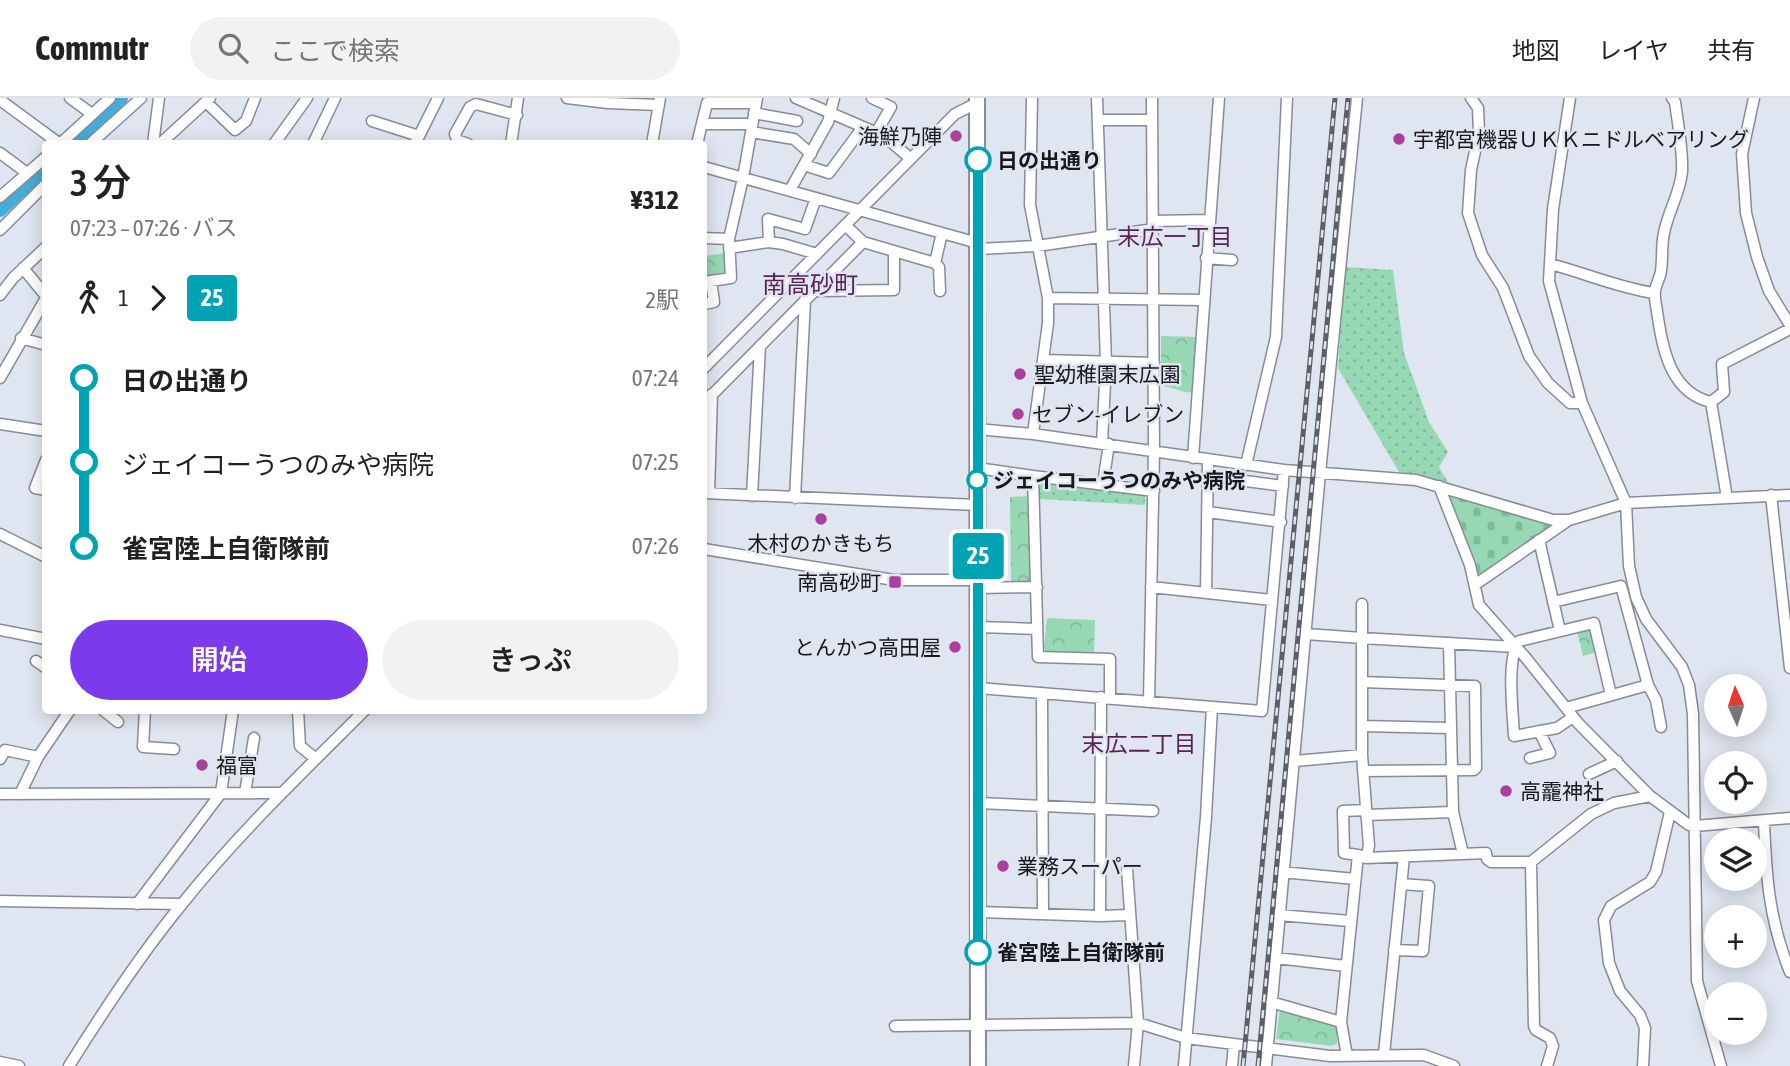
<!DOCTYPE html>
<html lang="ja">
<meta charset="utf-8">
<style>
body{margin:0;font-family:"Asap Condensed","Noto Sans JP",sans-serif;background:#f2f2f2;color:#222;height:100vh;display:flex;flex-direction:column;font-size:26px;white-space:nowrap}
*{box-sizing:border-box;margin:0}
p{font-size:23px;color:#767676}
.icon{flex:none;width:38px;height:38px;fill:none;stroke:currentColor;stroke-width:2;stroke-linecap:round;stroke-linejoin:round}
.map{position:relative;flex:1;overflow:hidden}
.panel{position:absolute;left:42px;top:42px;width:665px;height:574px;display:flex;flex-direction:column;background:#fff;border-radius:7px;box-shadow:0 4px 18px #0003}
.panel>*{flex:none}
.badge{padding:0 14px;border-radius:5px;font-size:24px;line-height:46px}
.needle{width:46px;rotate:357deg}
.tools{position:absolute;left:1704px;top:576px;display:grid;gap:14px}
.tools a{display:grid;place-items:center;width:63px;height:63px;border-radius:50%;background:#fff;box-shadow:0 4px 18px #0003;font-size:35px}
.map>.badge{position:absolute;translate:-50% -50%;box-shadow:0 0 0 4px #fff}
.legs{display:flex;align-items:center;gap:10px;height:77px;padding:0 28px;font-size:23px}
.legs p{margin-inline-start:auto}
.overview{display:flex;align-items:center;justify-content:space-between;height:119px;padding:0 28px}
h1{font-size:38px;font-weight:600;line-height:52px}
.cta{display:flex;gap:14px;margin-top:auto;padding:14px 28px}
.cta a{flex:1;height:80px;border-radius:42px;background:#7c3aed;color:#fff;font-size:28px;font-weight:600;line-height:80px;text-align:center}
.cta a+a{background:#f2f2f2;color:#222}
ul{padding:0 28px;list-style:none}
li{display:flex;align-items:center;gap:24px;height:84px;font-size:26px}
li i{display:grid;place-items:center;width:10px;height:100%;margin:0 9px;background:currentColor}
li i::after{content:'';width:18px;height:18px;margin:-9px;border:5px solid;border-radius:50%;background:#fff}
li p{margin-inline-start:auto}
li:first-child i{background:linear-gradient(#0000 50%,currentColor 0)}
li:last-child i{background:linear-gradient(currentColor 50%,#0000 0)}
header{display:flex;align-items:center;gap:42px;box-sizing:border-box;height:98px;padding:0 35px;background:#fff;border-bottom:2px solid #e0e0e0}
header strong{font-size:33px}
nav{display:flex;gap:38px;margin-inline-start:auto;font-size:24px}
.search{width:490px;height:63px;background:#f2f2f2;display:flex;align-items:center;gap:18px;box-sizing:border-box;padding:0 24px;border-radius:38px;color:#767676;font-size:26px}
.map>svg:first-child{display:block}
.grass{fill:url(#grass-dots)}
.cemetery{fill:url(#cemetery-stones)}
.park{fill:url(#park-crowns)}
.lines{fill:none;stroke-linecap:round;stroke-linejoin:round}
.river{stroke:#44acdb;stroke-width:14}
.minor-casing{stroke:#868b95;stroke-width:13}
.highway-casing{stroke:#868b95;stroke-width:18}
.minor{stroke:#fff;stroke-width:10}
.highway{stroke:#fff;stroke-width:14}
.rail-casing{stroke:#5d5f66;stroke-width:5}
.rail{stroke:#e0e6f1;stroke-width:2.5;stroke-dasharray:8;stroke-linecap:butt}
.line-1-casing{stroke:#fff;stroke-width:16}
.line-1{stroke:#00a3b4;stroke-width:10}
.poi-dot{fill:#ab3f9e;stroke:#e0e6f1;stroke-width:2.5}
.stop-1-dot{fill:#fff;stroke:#00a3b4;stroke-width:3.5}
.labels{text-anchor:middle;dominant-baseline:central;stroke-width:5;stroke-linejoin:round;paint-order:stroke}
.poi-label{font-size:21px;fill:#17181c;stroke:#e0e6f1;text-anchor:start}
.stop-label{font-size:21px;font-weight:bold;fill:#17181c;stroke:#e0e6f1;text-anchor:start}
.neighbourhood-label{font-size:23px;fill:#592452;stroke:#e0e6f1}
.quarter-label{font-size:24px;fill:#592452;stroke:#e0e6f1}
</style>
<header>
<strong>Commutr</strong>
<div class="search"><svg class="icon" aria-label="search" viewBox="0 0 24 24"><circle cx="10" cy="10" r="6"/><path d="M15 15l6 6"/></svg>ここで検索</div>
<nav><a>地図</a><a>レイヤ</a><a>共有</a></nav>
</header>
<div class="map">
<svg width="1790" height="968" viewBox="0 0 1790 968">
<defs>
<pattern id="grass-dots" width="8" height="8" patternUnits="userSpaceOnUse" patternTransform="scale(1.75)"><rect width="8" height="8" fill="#96d8b3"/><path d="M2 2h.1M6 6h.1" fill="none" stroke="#81b999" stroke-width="1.8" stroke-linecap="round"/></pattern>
<pattern id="cemetery-stones" width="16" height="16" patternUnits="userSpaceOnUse" patternTransform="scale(1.75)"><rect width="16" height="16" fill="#96d8b3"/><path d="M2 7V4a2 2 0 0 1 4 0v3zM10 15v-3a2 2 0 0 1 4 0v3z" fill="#81b999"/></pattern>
<pattern id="park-crowns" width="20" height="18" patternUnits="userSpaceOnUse" patternTransform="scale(1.75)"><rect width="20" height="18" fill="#96d8b3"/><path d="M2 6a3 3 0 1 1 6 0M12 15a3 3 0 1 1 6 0" fill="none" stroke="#81b999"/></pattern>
</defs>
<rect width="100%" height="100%" fill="#e0e6f1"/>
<path class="grass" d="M1345,169L1393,172L1404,255L1429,324L1448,354L1439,369L1448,384L1399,374L1338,270Z
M1041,383L1145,396V407L1040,401L1038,387Z"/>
<path class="cemetery" d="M1445,394L1537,423L1557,426L1479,482Z"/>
<path class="park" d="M726,155L727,179L704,182V158Z
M1161,238L1198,239L1196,295L1185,294L1161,287Z
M1031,398L1035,484L1011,485L1010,399Z
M1047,520L1095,522L1094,556L1046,555L1044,550Z
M1588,531L1593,535L1597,554L1583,558L1577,533Z
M1280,910L1337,925V946L1331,948L1276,941Z"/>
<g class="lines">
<path class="river" d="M71,46L121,0
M0,112L46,69"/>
<defs>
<path id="minor" d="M70,0L92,16
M567,0L608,5L659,7
M796,0L884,38L910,60
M872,0L891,9L876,35
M1032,0L1030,107L1048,200V225L1033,336
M1097,0L1106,265L1102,345
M1471,0L1478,10L1479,35L1471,72L1468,115L1482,157L1503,190L1529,258L1548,285L1570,305H1582
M1570,0L1553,111L1549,183L1582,305L1626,405L1629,468L1636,499L1646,521L1682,569L1689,587L1693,616L1697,883L1721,968
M1672,0L1675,4C1678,27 1683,51 1682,74C1680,95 1668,114 1664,135C1661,148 1663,160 1661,173C1660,180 1656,186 1655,193C1654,201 1657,211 1658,220C1663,254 1672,295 1711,304L1727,400
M1754,0L1742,56L1746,115L1757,159L1769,193L1790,227
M0,2L60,46
M206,4L235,32L246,23L255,0
M754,15L797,23
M1098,22H1152
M372,23L419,38
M702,26H752
M751,34L794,41L811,56
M60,46L110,0
M90,46L141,0
M153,46L159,0
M160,46L210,0
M274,46L307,0
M313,46L335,0
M415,46L438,0
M468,46L457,42L455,36L470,9L476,6L517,17
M511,46L518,0
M652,46L660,0
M697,46L707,5H756
M0,55L27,75
M804,67L829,75L863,29
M704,69L978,145
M790,92L828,24L834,0
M0,99L46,59
M1154,123L1209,122
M845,127L863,144
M0,132L46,86
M704,140L729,141
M769,144L768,121L805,131L816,100
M729,150L769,144L783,146L817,156
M978,151L1037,148L1154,131
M1206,160L1232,162
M935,165L939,169L940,193
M1550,166C1585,175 1619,190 1654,195
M23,170L46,198
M704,184L731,180L729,141L743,80L757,0
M815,193L894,192V153
M0,197L13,180L46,149
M1048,200L1203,202
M704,206L714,204L711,183
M21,240L46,247
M1044,262L1154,265
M704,270L955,16L977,5
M0,280L46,200
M1711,304L1724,294L1722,266L1790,231
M704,305L863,144L935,165L942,135
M0,326L46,333
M977,331L1033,336L1284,372L1416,382L1553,422H1569L1626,405L1790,397
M1193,360L1219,0
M46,362L35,390L46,392
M1246,367L1276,239L1287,0
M977,370L1033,378
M1208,378L1283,388
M1103,385L1109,346
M1439,388L1470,467L1479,507L1526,560L1578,625L1650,698L1689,727L1695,728L1790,720
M704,395L977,407
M709,395L712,296
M1771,397L1790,570
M752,398L760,248
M795,400L805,202
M1208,414L1281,424
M0,436L46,459
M1539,442L1560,533
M704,451L894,482H978
M1476,486L1569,422
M1151,489L1272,502
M978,490L1037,489
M1206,494L1208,362
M1553,504L1621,488L1648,587L1566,610
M978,529L1037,531
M0,532L46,541
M1306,536L1362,540V506
M1449,545L1453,714L1463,756
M36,563L46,570
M1362,584L1475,588L1476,670L1474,672L1363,673
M1648,587L1656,602L1661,629
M979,590L1262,613L1284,372
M1042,595L1043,816
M1101,599L1100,818L1129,817
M1110,600V561L1038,559L1033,378L1154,393
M1149,604L1154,353L1152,0
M103,612L118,624
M145,612L143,649L174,651
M298,612L300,648L316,661
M1573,619L1557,630L1514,638C1513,614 1506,561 1519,543L1594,525L1611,597
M1362,628L1450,630
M1530,660L1550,655L1539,633
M0,661L5,652L38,659
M1295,663L1362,657
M1589,676L1617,663
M245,695L254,640
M0,696L282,695
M20,696L38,659L70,612
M979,705L1153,713
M1366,717L1453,714
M1764,723C1766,778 1769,822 1790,874
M1358,757L1344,755L1343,713L1366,712
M1366,760L1486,755L1487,761L1491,764H1531L1591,716L1614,705L1650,698
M1531,764L1534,928L1536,932L1550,940L1553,948L1547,968
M1127,771L1138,925L1134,968
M1282,774L1355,781
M0,803L182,806
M137,806L221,695L233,612
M979,814L1100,818
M1279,817L1350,823
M1394,852L1423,853L1429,788L1401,786
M1276,860L1346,868
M1271,904L1341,924
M895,928L1138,925L1186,940L1330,958L1424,957L1454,968
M1384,956L1404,759
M1347,958L1341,924L1358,757L1366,760L1369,748L1362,657V540L1515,549
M0,964L19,968
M69,968C104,912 140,857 182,806C237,737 302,675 365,612
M1184,968L1206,719L1212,609
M1232,968L1234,946
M1266,968L1320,375L1357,0
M1643,968L1645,930L1640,917L1620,893L1609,865L1604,822L1611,808L1650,784L1656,774L1670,714"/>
<path id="highway" d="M977,0L978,968"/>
</defs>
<use href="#minor" class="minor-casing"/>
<use href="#highway" class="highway-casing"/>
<use href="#minor" class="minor"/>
<use href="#highway" class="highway"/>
<defs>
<path id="rail" d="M1243,968L1335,0
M1258,968L1348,0"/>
</defs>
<use href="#rail" class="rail-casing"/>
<use href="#rail" class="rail"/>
</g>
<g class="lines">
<defs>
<path id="line-1" d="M978,62V854"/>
</defs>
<use href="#line-1" class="line-1-casing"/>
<use href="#line-1" class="line-1"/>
</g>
<g class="poi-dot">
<circle cx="956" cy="38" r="7"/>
<circle cx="1399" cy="41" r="7"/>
<circle cx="1020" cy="276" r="7"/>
<circle cx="1018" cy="316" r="7"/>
<circle cx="821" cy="421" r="7"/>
<rect x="888" y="477" width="14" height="14" rx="3.5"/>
<circle cx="955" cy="549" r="7"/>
<circle cx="202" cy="667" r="7"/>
<circle cx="1506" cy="693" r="7"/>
<circle cx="1003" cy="768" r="7"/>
</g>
<g class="stop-1-dot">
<circle cx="978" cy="62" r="12"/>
<circle cx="977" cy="382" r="9"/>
<circle cx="978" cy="854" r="12"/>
</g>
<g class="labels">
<g class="poi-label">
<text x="942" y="38" text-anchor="end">海鮮乃陣</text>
<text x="1413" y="41">宇都宮機器ＵＫＫニドルベアリング</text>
<text x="1034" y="276">聖幼稚園末広園</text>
<text x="1032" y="316">セブン-イレブン</text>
<text x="821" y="445" text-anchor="middle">木村のかきもち</text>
<text x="881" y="484" text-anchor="end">南高砂町</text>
<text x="941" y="549" text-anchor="end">とんかつ高田屋</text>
<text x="216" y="667">福富</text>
<text x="1520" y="693">高靇神社</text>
<text x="1017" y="768">業務スーパー</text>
</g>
<g class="stop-label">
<text x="997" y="62">日の出通り</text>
<text x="993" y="382">ジェイコーうつのみや病院</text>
<text x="997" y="854">雀宮陸上自衛隊前</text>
</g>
<g class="neighbourhood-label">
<text x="1175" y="139">末広一丁目</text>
<text x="1139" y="646">末広二丁目</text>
</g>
<g class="quarter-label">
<text x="810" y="186">南高砂町</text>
</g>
</g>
</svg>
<div class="tools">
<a><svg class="needle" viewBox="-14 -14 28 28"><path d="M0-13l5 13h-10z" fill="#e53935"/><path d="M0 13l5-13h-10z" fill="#767676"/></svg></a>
<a><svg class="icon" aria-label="locate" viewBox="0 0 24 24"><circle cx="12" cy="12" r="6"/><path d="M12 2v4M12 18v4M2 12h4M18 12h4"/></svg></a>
<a><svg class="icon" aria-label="layers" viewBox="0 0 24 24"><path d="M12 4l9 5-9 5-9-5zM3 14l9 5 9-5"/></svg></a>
<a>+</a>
<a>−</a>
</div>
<b class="badge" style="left:978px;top:458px;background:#00a3b4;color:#fff">25</b>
<section class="panel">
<div class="overview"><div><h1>3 分</h1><p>07:23 – 07:26 · バス</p></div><b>¥312</b></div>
<div class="legs"><svg class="icon" aria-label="walk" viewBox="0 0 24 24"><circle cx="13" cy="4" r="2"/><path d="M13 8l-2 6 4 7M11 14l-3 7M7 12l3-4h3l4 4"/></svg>1<svg class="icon" aria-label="forward" viewBox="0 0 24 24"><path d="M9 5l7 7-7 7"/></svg><b class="badge" style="background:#00a3b4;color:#fff">25</b><p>2駅</p></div>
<ul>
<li><i style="color:#00a3b4"></i><b>日の出通り</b><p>07:24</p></li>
<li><i style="color:#00a3b4"></i><span>ジェイコーうつのみや病院</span><p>07:25</p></li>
<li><i style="color:#00a3b4"></i><b>雀宮陸上自衛隊前</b><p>07:26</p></li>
</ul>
<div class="cta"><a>開始</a><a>きっぷ</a></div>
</section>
</div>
